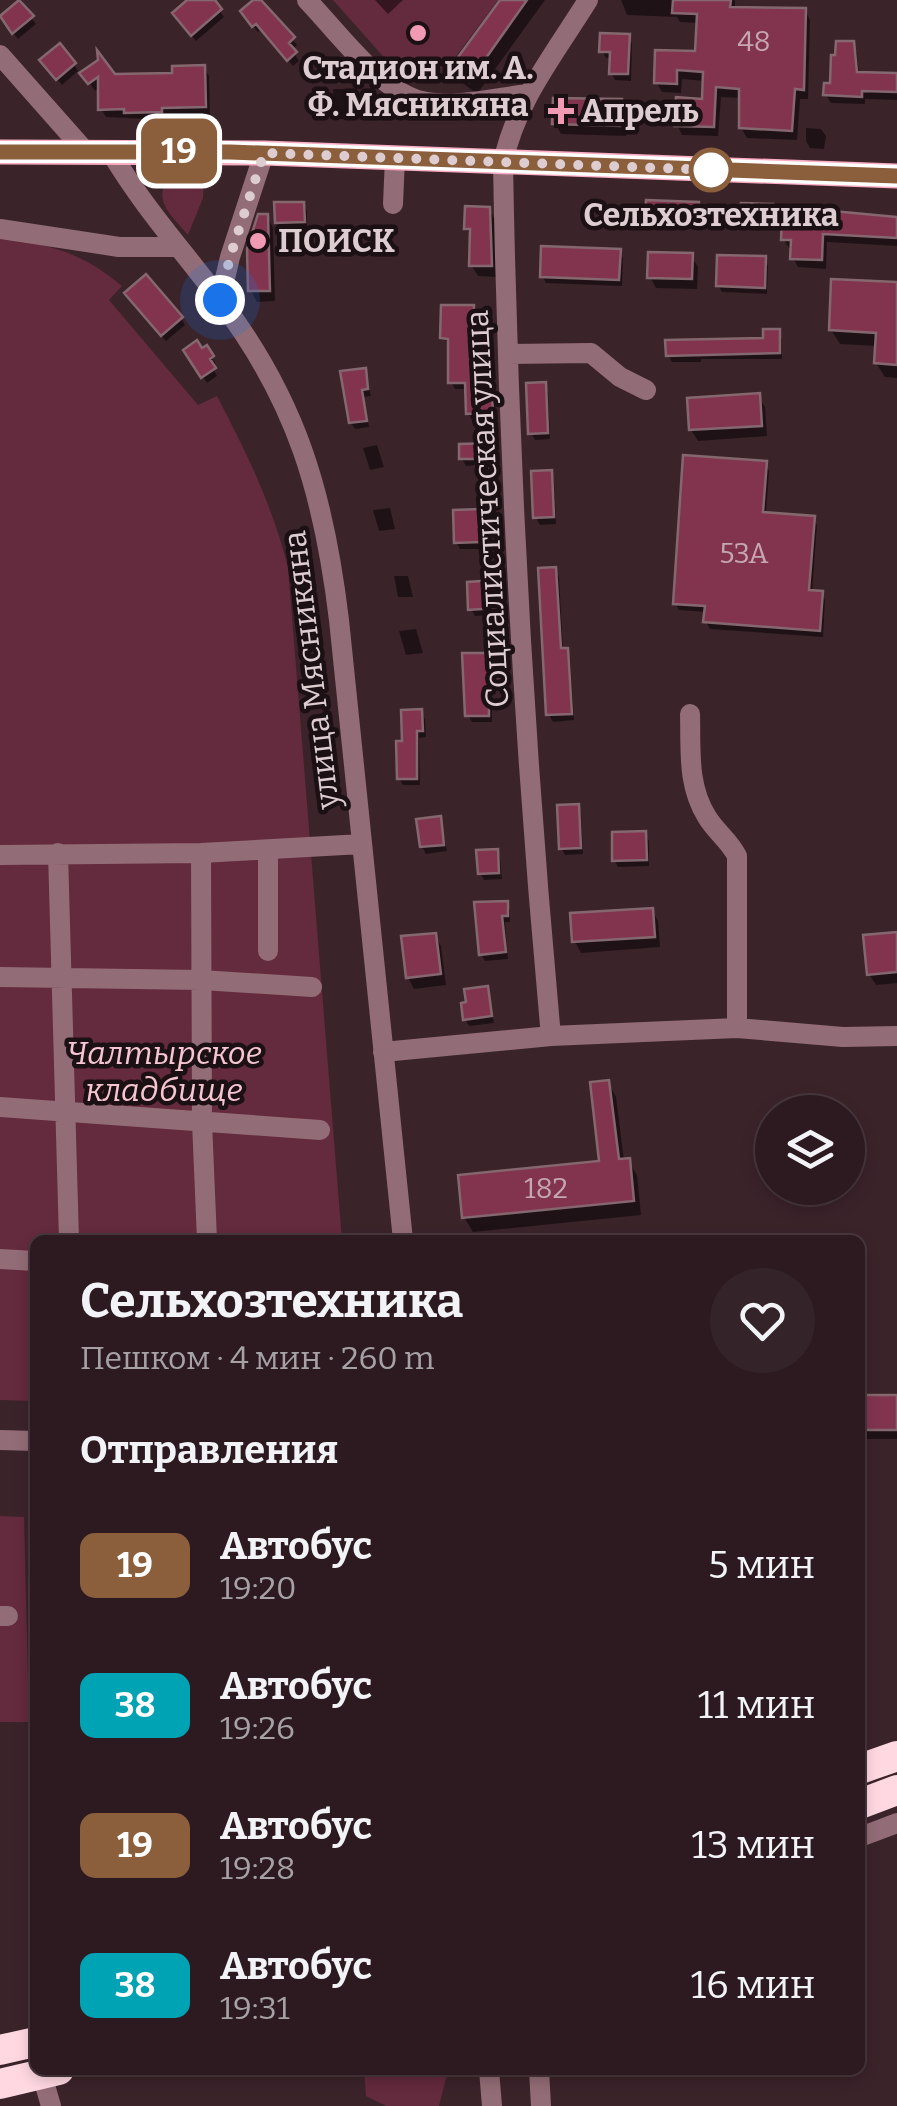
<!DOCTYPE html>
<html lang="ru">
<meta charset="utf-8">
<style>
body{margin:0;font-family:Bitter,serif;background:#342329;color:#f1f3f6;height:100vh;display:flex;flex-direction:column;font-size:38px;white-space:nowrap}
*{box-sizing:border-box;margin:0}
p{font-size:32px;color:#a6a1a5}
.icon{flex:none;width:55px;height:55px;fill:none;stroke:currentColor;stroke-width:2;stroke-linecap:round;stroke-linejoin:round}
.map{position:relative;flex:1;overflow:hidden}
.side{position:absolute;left:30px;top:1235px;width:835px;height:840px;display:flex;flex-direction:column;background:#2c1a20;border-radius:15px;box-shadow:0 5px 15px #0003,0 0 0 2px #48383e}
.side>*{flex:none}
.badge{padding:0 20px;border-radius:15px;font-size:35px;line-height:65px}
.tools{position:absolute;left:755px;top:1095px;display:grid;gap:20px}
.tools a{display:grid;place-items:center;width:110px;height:110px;border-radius:50%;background:#2c1a20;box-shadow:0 5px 15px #0003,0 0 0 2px #48383e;font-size:50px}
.you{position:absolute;width:50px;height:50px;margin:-25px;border:8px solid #fff;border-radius:50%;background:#1a73e8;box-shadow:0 0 0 15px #1a73e833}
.map>.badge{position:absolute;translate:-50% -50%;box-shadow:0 0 0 5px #fff}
h2{padding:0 50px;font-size:38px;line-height:90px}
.round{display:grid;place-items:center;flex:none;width:105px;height:105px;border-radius:52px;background:#342329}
.summary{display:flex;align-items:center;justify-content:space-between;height:170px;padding:0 50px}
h1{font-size:48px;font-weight:700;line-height:75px}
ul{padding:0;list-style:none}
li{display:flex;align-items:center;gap:30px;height:140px;padding:0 50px}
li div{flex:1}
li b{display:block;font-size:38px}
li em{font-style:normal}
li .badge{min-width:110px;font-weight:700;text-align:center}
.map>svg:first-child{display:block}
.green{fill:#642a3d}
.shadow{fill:#0007}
.building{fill:#82344f;stroke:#84676f;stroke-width:2.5}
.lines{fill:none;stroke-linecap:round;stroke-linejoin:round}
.minor{stroke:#926c76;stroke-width:20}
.major{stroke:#f9acc2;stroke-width:25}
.highway{stroke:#ffd8e2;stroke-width:30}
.line-casing{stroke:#fff;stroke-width:22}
.line{stroke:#8b5e3c;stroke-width:15}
.walk{stroke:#ddcdd1;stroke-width:10;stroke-dasharray:0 18}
.poi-dot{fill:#f19ab3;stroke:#1b1013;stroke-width:4}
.stop-dot{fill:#fff;stroke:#8b5e3c;stroke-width:5}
.labels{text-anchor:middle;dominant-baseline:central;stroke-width:9;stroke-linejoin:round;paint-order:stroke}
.number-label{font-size:28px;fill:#c6a7b0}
.poi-label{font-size:32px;font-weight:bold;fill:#ddcdd1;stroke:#1b1013;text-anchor:start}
.stop-label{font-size:32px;font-weight:bold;fill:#ddcdd1;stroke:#1b1013}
.street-label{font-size:32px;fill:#ddcdd1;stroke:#1b1013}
.park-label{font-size:32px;font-style:italic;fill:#f5c5d1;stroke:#1b1013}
</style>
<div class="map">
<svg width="897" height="2106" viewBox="0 0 897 2106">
<rect width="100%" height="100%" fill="#3b232a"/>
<path class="green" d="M333,0H498L448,67L428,69L405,81Z
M184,173L204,175L203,198L188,235C174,218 153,203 167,180Z
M0,238C52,245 81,252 122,286L109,300L198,405L217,396C248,456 271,502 288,567L342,1240H35V1401L0,1400Z
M0,1516L24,1517L29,1722H0Z
M364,2070H448L439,2106H386L366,2096Z"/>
<path class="shadow" d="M191,0H212L224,17L196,41L179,20Z
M258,0L297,45L292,50L299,61L293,66L261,29L258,32L247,19Z
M375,0H403L388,14Z
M503,0H545L477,94L460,81L453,68Z
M621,0H735V9L805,10L810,20L808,99H800L797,140L747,138L741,128L742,98L721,97L718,136L682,135L677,125L704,102L705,81L682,79L681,93L662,92L656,82L697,53L699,23L680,22L677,17L627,15Z
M19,3L36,24L18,39L1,18Z
M628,37L632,44L631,81L615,80L611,73L612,58H606L602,51Z
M852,44L857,53L859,75L897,77V100L865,99V104L831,103L826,95Z
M74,64L78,71L62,85L47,67Z
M204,68L209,76L210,115L165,116V120L106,117L101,109L100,87L95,91L83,73L114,77L175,75Z
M333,89H348L352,96V119H338L334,112Z
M620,102L627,113L626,136L561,134L555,123Z
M806,128L821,129L826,136L824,149L810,148L806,141Z
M303,204L307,211V229H281L277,222Z
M698,205L702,212L701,226L652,224L648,218Z
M772,206L776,213L775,228L747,227L743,220Z
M489,209L495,220L496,277L478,276L471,265L472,238L466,228Z
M267,216L273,228L275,301L257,302L251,291Z
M897,219V246L827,242L826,269L798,267L793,258V248H789L783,239Z
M619,251L623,258L622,286L546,283L542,276Z
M691,256L698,267L697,289L656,288L650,277Z
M764,259L768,266L767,294L722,292L718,285Z
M897,285V378L885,377L876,363L877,346L840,344L831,330Z
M131,300L181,318L185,325L166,341Z
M473,308L477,314L480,391H491L495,398L496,419L472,420L468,413V389H455L451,382V345L443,338Z
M778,332L782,339V359H701V362H672L668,355L766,341Z
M206,348L216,364L212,366L217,376L207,383L186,350Z
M364,370L371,396L364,397L369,427L355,429L351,423Z
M544,385L548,392L550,439L535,440L531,433Z
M758,396L765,407L767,436L698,441L691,430Z
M377,445L384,467L370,470L363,448Z
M492,446L496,453L497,473L483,474L478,465L466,466L462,459Z
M765,464L769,471L766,514L813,518L817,525L812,593H821L825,600L823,637L710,629L706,622L707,612L679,610L675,603Z
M550,473L554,480L556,524L540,525L536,518Z
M390,508L395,529L379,531L373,510Z
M479,511L483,518L484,549H460L456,542Z
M555,570L559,577L563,650H566L570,657L574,720L553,722L549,715Z
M394,576H408L413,597H398Z
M495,582L499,589L500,614L475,616L471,609Z
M416,629L423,653L406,655L399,631Z
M501,655L505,662V686H492V722H472L468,715Z
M421,712L425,719L426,737L419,738L420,785H403L399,778L404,744Z
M577,806L581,813L583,854L565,855L561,848Z
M440,818L447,851L426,854L422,847Z
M645,834L649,841V866L618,867L614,860Z
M496,851L500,858L502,879L484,880L480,873Z
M506,903L510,910V922H505L508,959L485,961L481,954Z
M652,910L658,921L660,947L581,953L575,942Z
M897,934V983L876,985L869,974Z
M435,935L441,946L446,985L414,989L408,977Z
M487,989L494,1023L469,1026L465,1019Z
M608,1083L616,1097L624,1161H628L637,1175L641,1215L473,1232L464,1217L602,1163Z
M860,1397L897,1399V1439H860Z"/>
<path class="building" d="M19,0L34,16L12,34L0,16Z
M187,0H215L222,9L191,36L172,13Z
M253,0H261L295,37L289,43L297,52L287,61L256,24L252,27L240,11Z
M500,0H527L469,82L450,68Z
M673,0H731L730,7L806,8L804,90L795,89L792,131L739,128V89L716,87L714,127L674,126L676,97L702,99L703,72L677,70V84L654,83L655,50L695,51L697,14L672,13Z
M600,33L630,34L628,74H609L610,52H599Z
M836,41H854L857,72L897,73V92L862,91V97L823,95L824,83H830L831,55H835Z
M60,43L76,63L56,80L39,60Z
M97,50L115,74L172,73V66L205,65L206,107L162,108V112L124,113V109L98,110V77L88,84L79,73L98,60Z
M553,98L622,99L621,126L552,124Z
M646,200L699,202V220L645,218Z
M274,202H304L305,222L275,223Z
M741,203L773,204L772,221L741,220Z
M465,206L490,207L492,266H469L470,229H464Z
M811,209L897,217V238L823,234L822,260L790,259L791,240H781L782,216L801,217Z
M258,214H268L270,291H248L247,249Z
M541,246L621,249L619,280L540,277Z
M648,252L693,253L692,279L647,278Z
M717,255L766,256L765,288L716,286Z
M146,274L183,317L161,336L124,293Z
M831,279L897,282V365L874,363L876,333L829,330Z
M441,305H474V351H478V389H492L493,413L466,414L465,383H448V339L440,338Z
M763,329H780V353L666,356L665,340L763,338Z
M197,340L202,348L207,345L214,356L210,359L216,368L201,378L183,350Z
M366,368L368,389L362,390L367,421L349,423L340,371Z
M546,382L548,433L528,434L526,383Z
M760,393L762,426L689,430L687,398Z
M493,443L494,467L476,468V459H459V444Z
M683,455L767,461L763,512L815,516L809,590L823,591L820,631L703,622L705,606L673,604Z
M552,470L554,517L533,518L531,471Z
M480,509L481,542L454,543L453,510Z
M556,567L561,648H568L572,714L546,715L538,568Z
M496,580L498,608L468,610L467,582Z
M462,653H503V680H489V716H465Z
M422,709L423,731H417V779H397L396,741H402L401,710Z
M579,804L581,848L559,849L557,805Z
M441,816L444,845L420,847L416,819Z
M646,831L647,860L612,861V832Z
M498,849L499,873L478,874L476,850Z
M508,901V916H502L506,952L479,955L474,902Z
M653,908L655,937L572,942L570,913Z
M897,932V972L867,975L863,935Z
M436,933L441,974L406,978L401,936Z
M488,986L492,1016L463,1020L461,1003L466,1002L464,989Z
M609,1080L619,1159L630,1158L634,1201L462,1218L458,1175L599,1161L590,1082Z
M860,1395H897V1430H860Z"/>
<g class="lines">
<path class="minor" d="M307,0C335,29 379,89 418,100C451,109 495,98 528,94
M0,55L85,151
M110,151C144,208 181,248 220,300C297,401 324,495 339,620L403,1240
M393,204L395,158
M0,229L119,247H177
M220,300L230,257L264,153
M508,354L591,353L620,377L646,390
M690,714C691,750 687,785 707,817C716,832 729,840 737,856V1028
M268,850V951
M58,853L69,1240
M201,853L202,1122L207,1240
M0,855L201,853L362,844
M0,977L201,980L312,987
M551,1036C524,747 508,454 503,163C515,102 556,52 588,0
M383,1052L551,1036L737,1028L843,1037L897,1036
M0,1107L320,1130
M0,1259L35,1261
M0,1440L35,1441
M0,1616H8
M860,1837L897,1823
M489,2070L492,2106
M539,2070L541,2106
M42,2075L51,2106"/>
<path class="major" d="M0,152L264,153L897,176"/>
<path class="highway" d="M860,1769L897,1756
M860,1804L897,1790
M0,2050L35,2042
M0,2084L59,2070"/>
</g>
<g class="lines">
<defs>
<path id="line" d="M0,152H230L897,176"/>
</defs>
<use href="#line" class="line-casing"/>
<use href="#line" class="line"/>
<path class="walk" d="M220,300L230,257L264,153L711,170"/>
</g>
<g class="poi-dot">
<circle cx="418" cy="33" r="10"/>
<path d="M556 96h10v10h10v10h-10v10h-10v-10h-10v-10h10z"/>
<circle cx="258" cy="241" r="10"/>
</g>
<circle class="stop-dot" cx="711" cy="170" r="20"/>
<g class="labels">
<g class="number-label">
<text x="754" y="41">48</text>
<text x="744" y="553">53А</text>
<text x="546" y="1188">182</text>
</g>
<g class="poi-label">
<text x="418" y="68" text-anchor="middle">Стадион им. А.<tspan x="418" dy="37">Ф. Мясникяна</tspan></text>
<text x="581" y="111">Апрель</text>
<text x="278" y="241">ПОИСК</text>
</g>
<g class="stop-label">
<text x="711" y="215">Сельхозтехника</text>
</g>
<g class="street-label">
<text transform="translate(487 509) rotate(-93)">Социалистическая улица</text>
<text transform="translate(311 670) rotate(-97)">улица Мясникяна</text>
</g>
<g class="park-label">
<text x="164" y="1053">Чалтырское<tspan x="164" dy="37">кладбище</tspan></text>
</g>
</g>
</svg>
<div class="tools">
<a><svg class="icon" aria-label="layers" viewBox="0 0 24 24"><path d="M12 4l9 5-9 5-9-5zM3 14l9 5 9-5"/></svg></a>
</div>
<div class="you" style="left:220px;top:300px"></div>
<b class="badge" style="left:179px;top:151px;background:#8b5e3c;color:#fff">19</b>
<section class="side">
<div class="summary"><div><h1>Сельхозтехника</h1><p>Пешком · 4 мин · 260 m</p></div><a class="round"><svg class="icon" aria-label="heart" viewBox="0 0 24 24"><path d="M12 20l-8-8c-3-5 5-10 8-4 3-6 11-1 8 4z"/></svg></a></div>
<h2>Отправления</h2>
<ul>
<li><span class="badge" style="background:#8b5e3c;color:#fff">19</span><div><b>Автобус</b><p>19:20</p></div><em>5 мин</em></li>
<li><span class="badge" style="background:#00a3b4;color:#fff">38</span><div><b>Автобус</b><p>19:26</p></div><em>11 мин</em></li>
<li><span class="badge" style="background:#8b5e3c;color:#fff">19</span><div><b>Автобус</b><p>19:28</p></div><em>13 мин</em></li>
<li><span class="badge" style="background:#00a3b4;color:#fff">38</span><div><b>Автобус</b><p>19:31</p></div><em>16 мин</em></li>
</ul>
</section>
</div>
